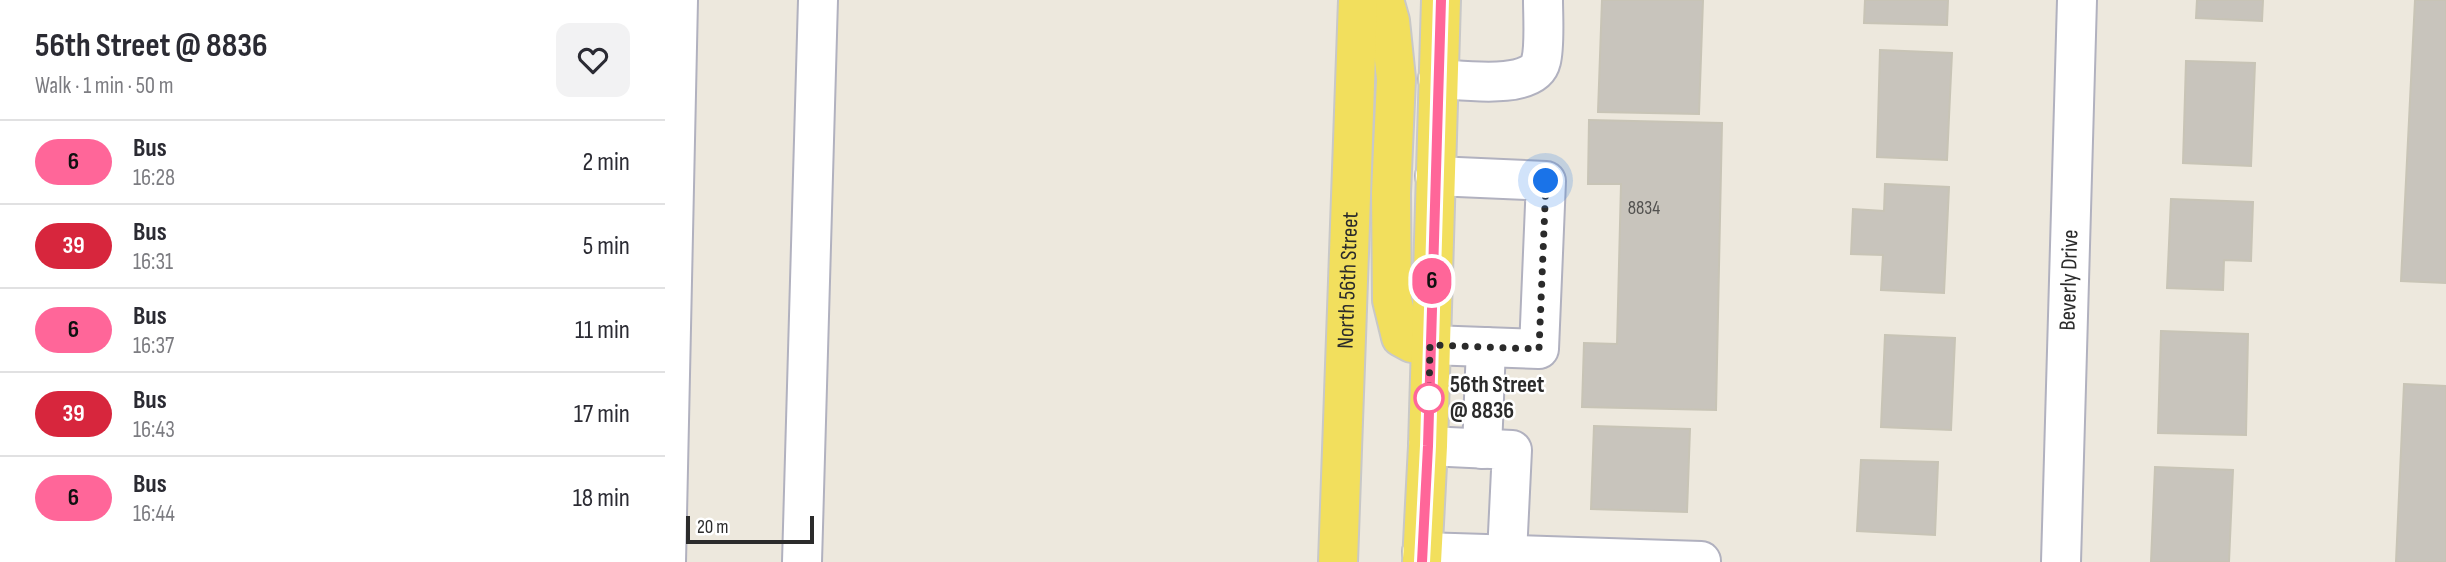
<!DOCTYPE html>
<meta charset="utf-8">
<style>
body{margin:0;font-family:"Sofia Sans Condensed",sans-serif;background:#f2f2f3;color:#2b2b33;height:100vh;display:flex;flex-direction:column;font-size:26px;white-space:nowrap}
*{box-sizing:border-box;margin:0}
p{font-size:23px;color:#7c7c81}
.icon{flex:none;width:38px;height:38px;fill:none;stroke:currentColor;stroke-width:2;stroke-linecap:round;stroke-linejoin:round}
.map{position:relative;flex:1;overflow:hidden}
.panel{display:flex;flex-direction:column;background:#fff;width:665px}
.panel>*{flex:none}
.badge{padding:0 14px;border-radius:23px;font-size:24px;line-height:46px}
.scale{position:absolute;left:21px;bottom:18px;width:128px;box-sizing:border-box;padding-left:7px;border:4px solid #2b2b2b;border-top:0;font-size:19px;line-height:24px;white-space:nowrap;color:#2b2b2b;-webkit-text-stroke:5px #fff;paint-order:stroke}
.you{position:absolute;width:35px;height:35px;margin:-18px;border:5px solid #fff;border-radius:50%;background:#1a73e8;box-shadow:0 0 0 10px #1a73e833}
.map>.badge{position:absolute;translate:-50% -50%;box-shadow:0 0 0 4px #fff}
.round{display:grid;place-items:center;flex:none;width:74px;height:74px;border-radius:14px;background:#f2f2f3}
.headline{display:flex;align-items:center;justify-content:space-between;height:119px;padding:0 35px}
h1{font-size:33px;font-weight:700;line-height:52px}
ul{padding:0;list-style:none}
li{display:flex;align-items:center;gap:21px;height:84px;padding:0 35px;border-top:2px solid #e1e1e2}
li div{flex:1}
li b{display:block;font-size:26px}
li em{font-style:normal}
li .badge{min-width:77px;font-weight:700;text-align:center}
main{display:flex;flex:1;min-height:0}
.map>svg:first-child{display:block}
.building{fill:#c8c4bc;stroke:#c8c4b6;stroke-width:2}
.lines{fill:none;stroke-linecap:round;stroke-linejoin:round}
.minor-casing{stroke:#b1b1bf;stroke-width:42}
.major-casing{stroke:#c8c8c8;stroke-width:42}
.minor{stroke:#fff;stroke-width:38}
.major{stroke:#f2df5d;stroke-width:38}
.line-casing{stroke:#fff;stroke-width:16}
.line{stroke:#f69;stroke-width:10}
.walk{stroke:#2b2b2b;stroke-width:7;stroke-dasharray:0 12.6}
.stop-dot{fill:#fff;stroke:#f69;stroke-width:3.5}
.labels{text-anchor:middle;dominant-baseline:central;stroke-width:5;stroke-linejoin:round;paint-order:stroke}
.number-label{font-size:19px;fill:#52514f}
.street-label{font-size:23px;fill:#2b2b2b;stroke:#fff}
.stop-label{font-size:23px;font-weight:bold;fill:#2b2b2b;stroke:#fff;text-anchor:start}
</style>
<main>
<section class="panel">
<div class="headline"><div><h1>56th Street @ 8836</h1><p>Walk · 1 min · 50 m</p></div><a class="round"><svg class="icon" aria-label="heart" viewBox="0 0 24 24"><path d="M12 20l-8-8c-3-5 5-10 8-4 3-6 11-1 8 4z"/></svg></a></div>
<ul>
<li><span class="badge" style="background:#f69;color:#111">6</span><div><b>Bus</b><p>16:28</p></div><em>2 min</em></li>
<li><span class="badge" style="background:#d7263d;color:#fff">39</span><div><b>Bus</b><p>16:31</p></div><em>5 min</em></li>
<li><span class="badge" style="background:#f69;color:#111">6</span><div><b>Bus</b><p>16:37</p></div><em>11 min</em></li>
<li><span class="badge" style="background:#d7263d;color:#fff">39</span><div><b>Bus</b><p>16:43</p></div><em>17 min</em></li>
<li><span class="badge" style="background:#f69;color:#111">6</span><div><b>Bus</b><p>16:44</p></div><em>18 min</em></li>
</ul>
</section>
<div class="map">
<svg width="1781" height="562" viewBox="0 0 1781 562">
<rect width="100%" height="100%" fill="#ede8dd"/>
<path class="building" d="M937,0H1038L1034,114L933,112Z
M1200,0H1283L1282,25L1199,23Z
M1532,0H1598L1597,21L1531,18Z
M1750,0H1781V283L1736,281Z
M1215,50L1287,53L1282,160L1212,157Z
M1521,61L1590,63L1586,166L1518,163Z
M924,120L1057,123L1051,410L917,407L919,343L952,344L956,184H923Z
M1220,184L1284,187L1279,293L1216,290L1218,255L1186,254L1188,209L1219,211Z
M1506,199L1588,202L1586,261L1559,260L1558,290L1502,288Z
M1496,331L1583,334L1581,435L1493,433Z
M1220,335L1290,338L1286,430L1216,427Z
M1739,384L1781,386V562H1731Z
M929,426L1025,429L1022,512L926,509Z
M1196,460L1273,462L1270,535L1192,531Z
M1490,467L1568,470L1564,562H1486Z"/>
<g class="lines">
<defs>
<g id="minor">
<path d="M773,79C797,80 869,91 876,61C880,46 878,16 878,0"/>
<path d="M765,345L874,349L881,181L770,176"/>
<path d="M763,446L847,450L842,554"/>
<path d="M817,449L821,347"/>
<path d="M757,552L1036,561"/>
<path d="M1,562L13,0"/>
<path d="M137,562L153,0"/>
<path id="s1" d="M1396,562L1412,0"/>
</g>
<g id="major">
<path d="M719,0L725,21L731,79L726,193L727,300L736,337L747,343L765,345"/>
<path id="s2" d="M673,562L693,0"/>
<path d="M757,562L763,446L776,0"/>
</g>
</defs>
<use href="#minor" class="minor-casing"/>
<use href="#major" class="major-casing"/>
<use href="#minor" class="minor"/>
<use href="#major" class="major"/>
</g>
<g class="lines">
<defs>
<path id="line" d="M757,562L763,446L776,0"/>
</defs>
<use href="#line" class="line-casing"/>
<use href="#line" class="line"/>
<path class="walk" d="M764,398L765,345L874,349L881,181"/>
</g>
<circle class="stop-dot" cx="764" cy="398" r="14"/>
<g class="labels">
<g class="number-label">
<text x="979" y="208">8834</text>
</g>
<g class="street-label">
<text stroke="none"><textPath href="#s2" startOffset="282">North 56th Street</textPath></text>
<text stroke="none"><textPath href="#s1" startOffset="282">Beverly Drive</textPath></text>
</g>
<g class="stop-label">
<text x="785" y="385">56th Street<tspan x="785" dy="26">@ 8836</tspan></text>
</g>
</g>
</svg>
<div class="scale">20 m</div>
<div class="you" style="left:881px;top:181px"></div>
<b class="badge" style="left:767px;top:281px;background:#f69;color:#111">6</b>
</div>
</main>
